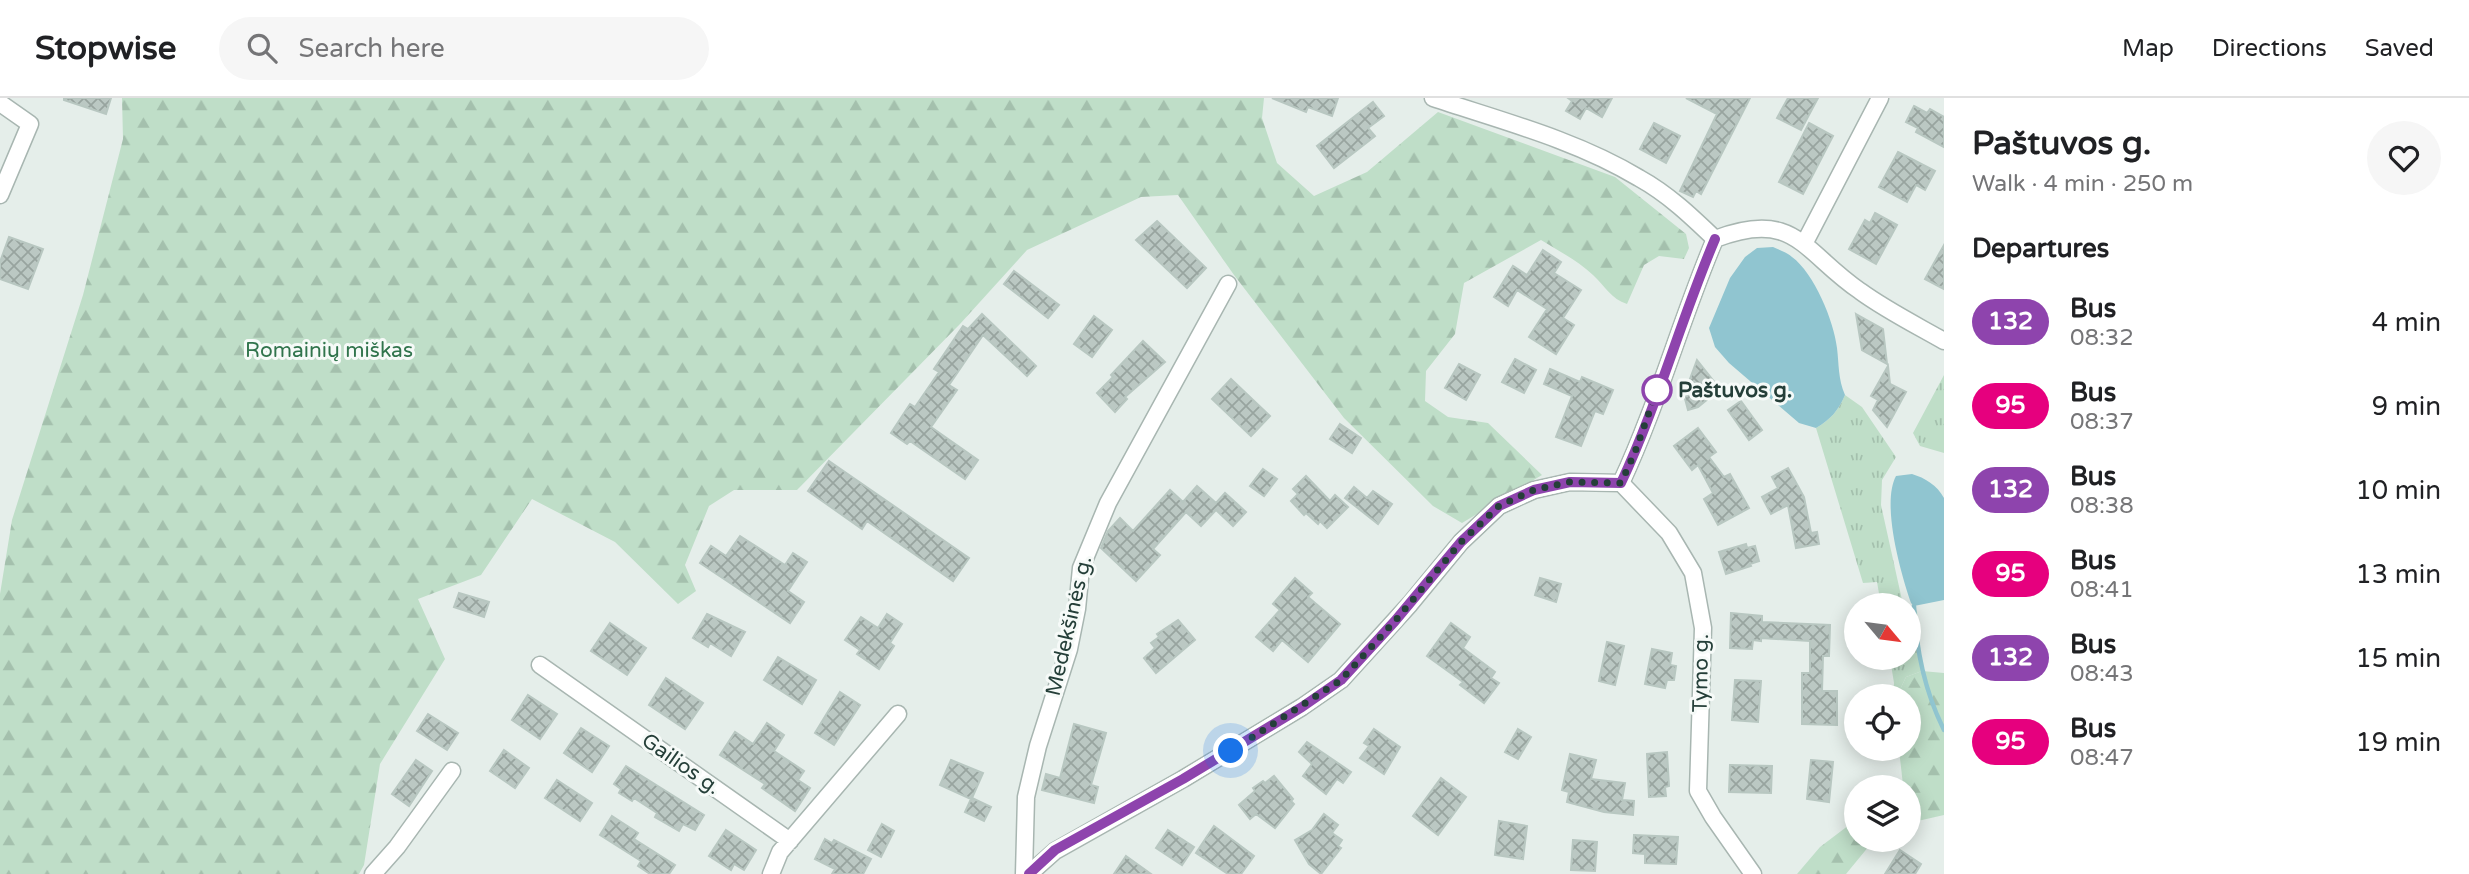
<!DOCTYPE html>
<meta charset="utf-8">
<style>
body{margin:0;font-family:"Varela Round",sans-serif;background:#f6f6f6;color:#202124;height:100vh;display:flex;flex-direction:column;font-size:26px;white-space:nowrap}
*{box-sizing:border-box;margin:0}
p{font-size:23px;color:#757577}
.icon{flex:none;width:38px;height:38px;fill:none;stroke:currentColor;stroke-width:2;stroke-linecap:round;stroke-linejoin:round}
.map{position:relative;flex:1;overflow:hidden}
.panel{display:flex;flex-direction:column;background:#fff;width:525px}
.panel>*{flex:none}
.badge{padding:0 14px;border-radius:23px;font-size:24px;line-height:46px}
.needle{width:46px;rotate:119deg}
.buttons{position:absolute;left:1844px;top:495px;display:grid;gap:14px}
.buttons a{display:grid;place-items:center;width:77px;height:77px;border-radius:50%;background:#fff;box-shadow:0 4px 18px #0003;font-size:35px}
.you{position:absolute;width:35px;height:35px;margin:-18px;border:5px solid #fff;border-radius:50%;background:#1a73e8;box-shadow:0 0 0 10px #1a73e833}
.map>.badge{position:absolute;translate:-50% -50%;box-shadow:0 0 0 4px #fff}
h2{padding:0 28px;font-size:26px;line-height:63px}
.round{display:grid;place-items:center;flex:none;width:74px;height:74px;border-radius:37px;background:#f6f6f6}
.head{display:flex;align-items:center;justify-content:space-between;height:119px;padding:0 28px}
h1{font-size:33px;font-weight:700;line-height:52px}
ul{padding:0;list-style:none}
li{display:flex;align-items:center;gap:21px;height:84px;padding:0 28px}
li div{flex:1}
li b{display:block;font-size:26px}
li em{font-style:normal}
li .badge{min-width:77px;font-weight:700;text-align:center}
header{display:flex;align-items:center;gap:42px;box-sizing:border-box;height:98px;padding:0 35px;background:#fff;border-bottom:2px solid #e0e0e0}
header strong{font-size:33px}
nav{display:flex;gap:38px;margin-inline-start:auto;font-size:24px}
.search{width:490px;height:63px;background:#f6f6f6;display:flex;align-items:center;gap:18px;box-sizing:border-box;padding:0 24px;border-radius:38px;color:#757577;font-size:26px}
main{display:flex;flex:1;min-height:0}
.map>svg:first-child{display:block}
.grass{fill:url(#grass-tufts)}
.forest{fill:url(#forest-firs)}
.water{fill:#90c5d0}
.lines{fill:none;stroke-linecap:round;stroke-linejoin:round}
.stream{stroke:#90c5d0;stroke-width:4.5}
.building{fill:url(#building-cross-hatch);stroke:#b8c7c1;stroke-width:2}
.minor-casing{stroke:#a8b6b1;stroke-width:19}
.minor{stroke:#fff;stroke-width:16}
.line-casing{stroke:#fff;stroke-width:16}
.line{stroke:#8e44ad;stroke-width:10}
.walk{stroke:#253f39;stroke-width:7;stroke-dasharray:0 12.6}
.stop-dot{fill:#fff;stroke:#8e44ad;stroke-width:3.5}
.labels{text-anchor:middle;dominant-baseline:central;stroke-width:6;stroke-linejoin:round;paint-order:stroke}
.park-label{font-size:21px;fill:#30744c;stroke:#f6faf8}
.stop-label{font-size:21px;font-weight:bold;fill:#253f39;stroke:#f6faf8;text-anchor:start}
.street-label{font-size:21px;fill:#253f39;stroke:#f6faf8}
</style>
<header>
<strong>Stopwise</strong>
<div class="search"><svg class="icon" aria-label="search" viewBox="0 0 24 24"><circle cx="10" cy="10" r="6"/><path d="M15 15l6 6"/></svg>Search here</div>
<nav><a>Map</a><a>Directions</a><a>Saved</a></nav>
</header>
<main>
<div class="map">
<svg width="1944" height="776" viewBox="0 0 1944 776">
<defs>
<pattern id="grass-tufts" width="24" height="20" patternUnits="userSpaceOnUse" patternTransform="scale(1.75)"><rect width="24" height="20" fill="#bfdec8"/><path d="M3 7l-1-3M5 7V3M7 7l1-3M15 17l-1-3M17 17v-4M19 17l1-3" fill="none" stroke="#a4c0ad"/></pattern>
<pattern id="forest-firs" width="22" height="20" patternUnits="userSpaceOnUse" patternTransform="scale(1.75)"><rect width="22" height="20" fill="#bfdec8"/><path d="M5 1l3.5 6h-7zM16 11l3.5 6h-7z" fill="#a4c0ad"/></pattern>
<pattern id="building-cross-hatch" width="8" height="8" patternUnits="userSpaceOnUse" patternTransform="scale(1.75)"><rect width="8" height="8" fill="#bbc8c3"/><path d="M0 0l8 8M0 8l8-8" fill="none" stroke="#98a49f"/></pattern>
</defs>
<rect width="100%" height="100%" fill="#e5eeea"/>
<path class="grass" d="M1944,277V355L1920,348L1913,335Z
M1845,297L1862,309L1896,359L1882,382L1881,407L1902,502L1917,513L1922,573L1906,579L1897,598H1893L1894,585L1890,560H1909V508L1881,507L1877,484L1863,485L1816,330C1831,321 1838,313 1845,297Z"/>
<path class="forest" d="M122,0H1264L1262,20L1277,65L1314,98L1367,74L1438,14L1615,79L1686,136L1689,150L1684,161L1659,158L1644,167L1627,206C1611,201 1605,188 1593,177C1578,163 1559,153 1541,142L1464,185L1455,236L1426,273L1425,303L1448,319L1488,325L1542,377L1462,425L1433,408L1344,320L1234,177L1178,97L1141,99L1027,152L960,226L797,392H734L709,408L685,467L696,493L678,506L615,444L532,401L481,477L418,501L445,561L380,666L364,767L359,776H0V496L12,422L83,197L123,41Z
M1922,573L1944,575V717L1909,725V690L1899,689L1903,687L1899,651H1909V598H1897L1906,579Z
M1857,721V742H1874L1846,776H1797L1820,749Z"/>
<path class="water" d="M1773,149C1779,152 1787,154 1792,159C1814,175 1834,223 1837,250C1839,266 1838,281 1845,297C1838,313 1831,321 1816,330L1799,325L1729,265L1715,249L1709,230L1730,180L1745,159L1757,150Z
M1912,376C1925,380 1937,387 1944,400V502L1914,508L1911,505C1901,476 1881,406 1896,378Z"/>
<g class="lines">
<path class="stream" d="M1914,508C1916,552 1924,592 1944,632"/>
</g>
<path class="building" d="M64,0H111L106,16L64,2Z
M1272,0H1338L1332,18L1308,9L1306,14Z
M1568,0H1612L1602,19L1586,10L1580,21L1566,13L1572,3Z
M1686,0H1750L1701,96L1696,93L1693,99L1680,93L1717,16Z
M1788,0H1818L1801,32L1777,20Z
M1373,4L1384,18L1368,30L1375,38L1334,70L1317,48Z
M1914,8L1927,15L1930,11L1944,19V49L1916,34L1918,30L1906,24Z
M1654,25L1680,38L1666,65L1640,51Z
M1809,25L1833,38L1803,96L1779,84Z
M1898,54L1935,73L1925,92L1916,87L1907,104L1879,89Z
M1875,115L1897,127L1876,166L1849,151L1865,122L1870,125Z
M1157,123L1206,170L1187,190L1136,142Z
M9,139L43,151L28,191L0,181V164Z
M1944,147V191L1925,181Z
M1543,152L1561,164L1554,175L1581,192L1563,220L1574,227L1556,256L1529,239L1547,211L1517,192L1508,208L1494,199L1513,168L1527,177Z
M1014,173L1059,207L1048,220L1004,186Z
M982,216L1036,268L1027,278L983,237L949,287L957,292L931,329L978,362L965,381L910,343L907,346L891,335L910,306L915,309L939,274L934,271L963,228L968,231Z
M1856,216L1883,231L1887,266L1862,252Z
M1094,218L1112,232L1092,259L1074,246Z
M1143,243L1165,264L1125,299L1127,301L1115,314L1097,295L1113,279L1111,277Z
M1515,261L1536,272L1524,295L1502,284Z
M1697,262L1720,291L1698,309L1688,312L1684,297Z
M1459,266L1480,277L1466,302L1445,290Z
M1888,268L1890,286L1906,294L1887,329L1873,312L1878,302L1871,298Z
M1550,271L1580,284L1582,279L1613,292L1603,316L1595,313L1581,348L1556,339L1572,298L1544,286Z
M1231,281L1270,318L1251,338L1212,301Z
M1741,303L1762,332L1749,342L1728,312Z
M1340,326L1361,340L1352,355L1330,341Z
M1698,330L1716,354L1709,359L1724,379L1730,376L1749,410L1718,427L1704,401L1713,395L1698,367L1692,372L1674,348Z
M829,363L969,460L953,483L867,423L862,431L808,393Z
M1788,370L1804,399L1811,435L1817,434L1819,446L1796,450L1788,407L1771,416L1762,399L1778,390L1772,379Z
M1263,371L1277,381L1264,398L1250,388Z
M1306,378L1330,403L1335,397L1348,409L1327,430L1320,423L1318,426L1306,415L1304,417L1291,403L1298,396L1293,391Z
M1197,388L1216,405L1225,395L1246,414L1233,428L1216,412L1201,428L1186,414L1153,451L1160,457L1136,483L1101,450L1108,433L1120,420L1133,433L1170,392L1183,404Z
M1354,389L1367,400L1373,393L1392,406L1378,426L1345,400Z
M740,438L785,467L793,455L807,464L788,493L804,504L790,525L700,465L711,448L726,458Z
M1746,446L1747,450L1755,448L1759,463L1750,466L1751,468L1726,476L1719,454Z
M1295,480L1312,495L1308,499L1340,526L1308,564L1282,542L1273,553L1256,539L1280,512L1273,506Z
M1540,480L1561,486L1556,504L1535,497Z
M459,495L489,504L484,519L454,509Z
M1731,515L1762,518V524L1830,527L1829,558H1823L1822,593H1837V627L1802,626V575H1810V543L1761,540V543L1753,542L1752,551L1730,550Z
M707,516L745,534L731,558L710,545L708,549L693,540Z
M887,516L902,526L890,545L894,548L879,571L857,556L860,552L845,542L861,519L878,530Z
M1178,522L1195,542L1156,575L1144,560L1155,550L1151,545L1159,539L1157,536Z
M610,525L646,550L627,577L591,553Z
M1451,525L1470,539L1463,550L1495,574L1491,580L1499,585L1484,605L1460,587L1463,584L1427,558Z
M1607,544L1624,548L1615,587L1599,583Z
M1652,551L1672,555L1670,567L1676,568L1674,582H1667L1665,590L1645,586Z
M778,559L816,582L802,606L764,582Z
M666,580L703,605L685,631L649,607Z
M1735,582L1761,583L1758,624L1732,622Z
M840,594L860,607L834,647L815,635Z
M528,597L557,616L540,641L512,622Z
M428,616L458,635L447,652L417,633Z
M767,625L784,637L774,653L804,673L798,682L810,690L795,713L762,690L765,686L720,657L735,634L753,646Z
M1074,626L1106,635L1091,687L1098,689L1094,705L1042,692L1046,676L1060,680Z
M581,630L609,648L592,674L564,655Z
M1374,631L1400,649L1384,676L1360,660L1369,648L1364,645Z
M1518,631L1531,639L1518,661L1505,654Z
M1307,644L1351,674L1343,685L1337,681L1326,696L1303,678L1312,666L1299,654Z
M504,652L529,670L515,690L490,673Z
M1667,654L1669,688L1665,689L1666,698L1649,699L1647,656Z
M1570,656L1596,662L1591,681L1625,685L1622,702L1634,703L1633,717L1604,714L1567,704L1569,694L1562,692Z
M416,662L432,673L409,708L392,696Z
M951,662L983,675L972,700L991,709L984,723L965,714L971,701L940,687Z
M1811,662L1833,664L1829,704L1807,701Z
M1730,667L1772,668L1771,695L1729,694Z
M626,668L704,717L695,732L683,726L679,733L655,719L657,715L634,700L632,703L619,695L621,691L614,686Z
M1274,678L1293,701L1291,703L1294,706L1275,730L1256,716L1250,721L1239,707L1255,693L1253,690L1263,683L1265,685Z
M1441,680L1466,699L1438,737L1413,718Z
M557,682L592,705L580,723L545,700Z
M1324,716L1338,727L1332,735L1342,742L1338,748L1341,750L1321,776L1309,766L1295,742L1312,732Z
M612,718L638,735L634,741L675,767L669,776H650L638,768L641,763L600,737Z
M1499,723L1527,728L1523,761L1495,757Z
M882,726L894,733L881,759L868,752Z
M1214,728L1254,758L1241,776H1228L1196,755Z
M726,732L756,752L744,772L734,766L731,772L709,758Z
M1168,732L1194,749L1182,767L1156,750Z
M1634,737L1678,739L1676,766L1645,765V756L1633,755Z
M825,741L832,745L834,742L871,761L863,776H832L835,771L815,761Z
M1573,742L1597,744L1595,773L1571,772Z
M1900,752L1921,766L1915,776H1885Z
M1126,758L1151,776H1114Z"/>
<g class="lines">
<defs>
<path id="minor" d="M1433,0C1502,23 1576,42 1639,80C1668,96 1691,118 1715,141
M0,5L30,26L0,97
M1715,141C1795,110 1803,154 1860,193C1886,212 1916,227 1944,243
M1804,146L1880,0
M1621,385L1669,435L1693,475L1703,530L1698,693L1713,719L1753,776
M540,567L790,743
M373,776L397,749L452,673
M771,776L780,754L898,616
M1024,776L1026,699L1038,648L1069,551L1077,511L1081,470L1108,405L1228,186
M1029,776L1055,753L1183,681L1302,609L1341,582L1410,506L1461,444L1499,408L1534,392L1570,384L1621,385C1658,306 1681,221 1715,141"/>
</defs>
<use href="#minor" class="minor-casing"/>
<use href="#minor" class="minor"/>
</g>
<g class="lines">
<defs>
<path id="line" d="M1029,776L1055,752L1183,681L1302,609L1341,582L1395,523L1461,444L1499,408L1534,392L1570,384L1621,385C1658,306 1681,221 1715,141"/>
</defs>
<use href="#line" class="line-casing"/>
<use href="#line" class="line"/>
<path class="walk" d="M1231,653L1341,582L1395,523L1461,444L1499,408L1534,392L1570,384L1621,385L1635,354L1657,292"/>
</g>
<circle class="stop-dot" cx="1657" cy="292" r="14"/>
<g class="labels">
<g class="park-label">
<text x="329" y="252">Romainių miškas</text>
</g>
<g class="stop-label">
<text x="1678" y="292">Paštuvos g.</text>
</g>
<g class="street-label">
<text transform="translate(1069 528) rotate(-77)">Medekšinės g.</text>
<text transform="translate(1701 575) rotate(-89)">Tymo g.</text>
<text transform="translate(681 666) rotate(35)">Gailios g.</text>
</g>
</g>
</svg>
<div class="buttons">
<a><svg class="needle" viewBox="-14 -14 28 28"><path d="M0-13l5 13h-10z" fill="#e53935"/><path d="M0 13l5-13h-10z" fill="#757577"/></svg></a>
<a><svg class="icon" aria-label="locate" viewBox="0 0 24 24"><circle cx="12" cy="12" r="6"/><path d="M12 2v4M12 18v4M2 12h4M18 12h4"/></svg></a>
<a><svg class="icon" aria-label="layers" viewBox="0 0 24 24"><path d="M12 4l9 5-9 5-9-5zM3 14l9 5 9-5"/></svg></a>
</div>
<div class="you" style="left:1231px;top:653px"></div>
</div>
<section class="panel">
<div class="head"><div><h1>Paštuvos g.</h1><p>Walk · 4 min · 250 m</p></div><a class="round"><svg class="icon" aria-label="heart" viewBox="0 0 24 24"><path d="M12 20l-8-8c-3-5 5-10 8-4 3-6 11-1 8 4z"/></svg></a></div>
<h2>Departures</h2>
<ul>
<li><span class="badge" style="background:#8e44ad;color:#fff">132</span><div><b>Bus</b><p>08:32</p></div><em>4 min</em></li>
<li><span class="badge" style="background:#e6007e;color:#fff">95</span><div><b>Bus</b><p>08:37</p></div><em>9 min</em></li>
<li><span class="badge" style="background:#8e44ad;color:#fff">132</span><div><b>Bus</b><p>08:38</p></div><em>10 min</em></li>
<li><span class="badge" style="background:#e6007e;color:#fff">95</span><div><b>Bus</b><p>08:41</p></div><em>13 min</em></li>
<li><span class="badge" style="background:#8e44ad;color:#fff">132</span><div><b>Bus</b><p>08:43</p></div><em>15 min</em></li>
<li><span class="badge" style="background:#e6007e;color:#fff">95</span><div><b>Bus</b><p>08:47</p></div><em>19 min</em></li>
</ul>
</section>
</main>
